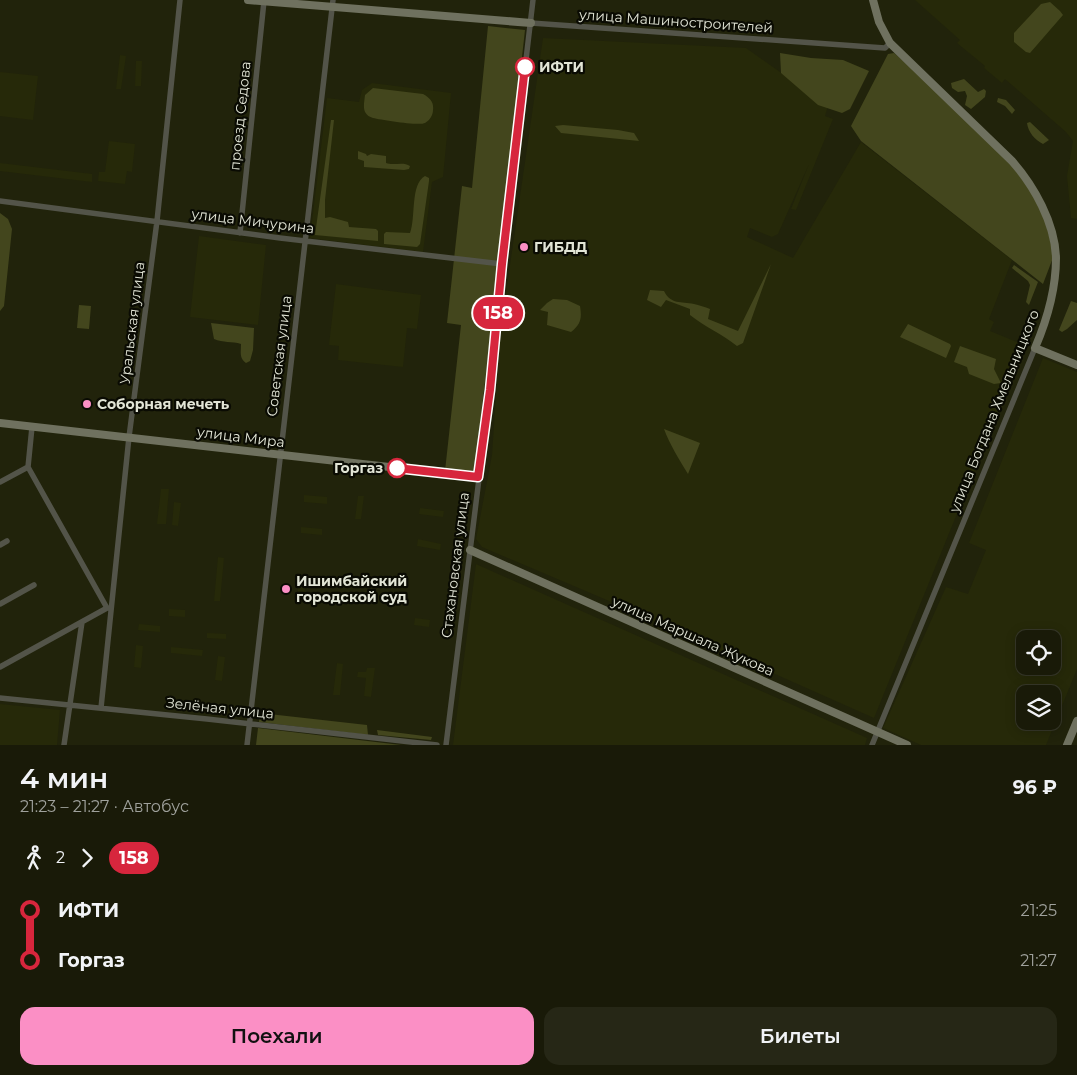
<!DOCTYPE html>
<html lang="ru">
<meta charset="utf-8">
<style>
body{margin:0;font-family:Montserrat,sans-serif;background:#262716;color:#f1f3f6;height:100vh;display:flex;flex-direction:column;font-size:19px;white-space:nowrap}
*{box-sizing:border-box;margin:0}
p{font-size:16px;color:#9fa19c}
.icon{flex:none;width:28px;height:28px;fill:none;stroke:currentColor;stroke-width:2;stroke-linecap:round;stroke-linejoin:round}
.map{position:relative;height:745px;overflow:hidden}
.sheet{display:flex;flex-direction:column;background:#191a08;flex:1}
.sheet>*{flex:none}
.badge{padding:0 10px;border-radius:16px;font-size:18px;line-height:32px}
.tools{position:absolute;left:1016px;top:630px;display:grid;gap:10px}
.tools a{display:grid;place-items:center;width:45px;height:45px;border-radius:10px;background:#191a08;box-shadow:0 2px 12px #0003,0 0 0 1px #373829;font-size:25px}
.map>.badge{position:absolute;translate:-50% -50%;box-shadow:0 0 0 2px #fff}
.legs{display:flex;align-items:center;gap:8px;height:55px;padding:0 20px;font-size:16px}
.legs p{margin-inline-start:auto}
.overview{display:flex;align-items:center;justify-content:space-between;height:85px;padding:0 20px}
h1{font-size:28px;font-weight:600;line-height:38px}
.action{display:flex;gap:10px;margin-top:auto;padding:10px 20px}
.action a{flex:1;height:58px;border-radius:15px;background:#fb8fc5;color:#111;font-size:20px;font-weight:600;line-height:58px;text-align:center}
.action a+a{background:#262716;color:#f1f3f6}
ul{padding:0 20px;list-style:none}
li{display:flex;align-items:center;gap:18px;height:50px;font-size:19px}
li i{display:grid;place-items:center;width:8px;height:100%;margin:0 6px;background:currentColor}
li i::after{content:'';width:12px;height:12px;margin:-6px;border:4px solid;border-radius:50%;background:#191a08}
li p{margin-inline-start:auto}
li:first-child i{background:linear-gradient(#0000 50%,currentColor 0)}
li:last-child i{background:linear-gradient(currentColor 50%,#0000 0)}
.map>svg:first-child{display:block}
.built{fill:#262909;fill-rule:evenodd}
.green{fill:#43461d}
.lines{fill:none;stroke-linecap:round;stroke-linejoin:round}
.street{stroke:#535449;stroke-width:5.5}
.secondary{stroke:#6f715f;stroke-width:8}
.line-1-casing{stroke:#fff;stroke-width:11}
.line-1{stroke:#d7263d;stroke-width:8}
.stop-1-dot{fill:#fff;stroke:#d7263d;stroke-width:2.5}
.poi-dot{fill:#fb8fc5;stroke:#0a0b03;stroke-width:2}
.labels{text-anchor:middle;dominant-baseline:central;stroke-width:4.5;stroke-linejoin:round;paint-order:stroke}
.street-label{font-size:14px;fill:#e2e5d6;stroke:#0a0b03}
.stop-label{font-size:14px;font-weight:bold;fill:#e2e5d6;stroke:#0a0b03;text-anchor:start}
.poi-label{font-size:14px;font-weight:bold;fill:#e2e5d6;stroke:#0a0b03;text-anchor:start}
</style>
<div class="map">
<svg width="1077" height="745" viewBox="0 0 1077 745">
<rect width="100%" height="100%" fill="#21230b"/>
<path class="built" d="M915,0H1077V219L1071,218L1067,176L1073,141L1066,132L1005,79L1002,83L984,68L985,66L957,43L960,40Z
M543,38L746,48L828,106L825,116L833,119L796,210L791,209L809,164L778,234L772,237L750,228L747,237L793,258L861,142L1012,260L989,319L994,322L990,331L1022,344V349L1004,398L874,718L635,612L482,547L476,539L492,455L500,334Z
M120,55L126,56L121,89H116Z
M136,61H142L141,86H135Z
M0,72L38,76L33,120L0,116Z
M372,83L451,93L443,177L432,182L423,252L310,238L327,98L359,102L362,90Z
M109,141L135,144L132,172L127,171L125,184L98,181L99,172H105Z
M0,163L92,174V182L0,171Z
M199,236L266,245L258,325L190,317Z
M336,284L421,295L417,329L407,328L403,367L338,360L339,346L329,345Z
M1043,358L1077,372V669L1046,745H921L883,728L946,587L968,594L986,550L969,543ZM1025,639H1052V666H1025ZM1025,694H1052V721H1025Z
M161,489H169L166,524H157Z
M304,495L327,497V504L304,502Z
M358,496H364L361,519H355Z
M174,502L181,503L178,526L172,525Z
M420,508L444,511L443,517L419,514Z
M301,527L322,529V535L301,533Z
M418,539L441,544L440,550L417,546Z
M218,557L224,558L220,601H214Z
M476,564L867,738L865,745H453Z
M299,581L306,582L303,600L297,599Z
M169,609L185,610V617L169,616Z
M415,618L430,620L429,627L414,625Z
M139,624L160,626V632L138,630Z
M207,633L226,634V639L207,638Z
M136,645L143,646L141,668L134,667Z
M171,647L203,650L202,656L171,653Z
M218,656L225,657L222,681L215,680Z
M337,663L343,664L340,695H333Z
M367,668H375L371,697L364,696L366,678L357,677L358,672H366Z
M0,704L60,710L57,745H0Z"/>
<path class="green" d="M1050,2L1060,11L1063,15L1030,53L1026,52L1014,42V33L1041,4Z
M488,26L525,30L498,272L474,474L445,471L461,325L447,323L462,186L472,188Z
M780,53L811,58L843,60L869,71L850,109L842,113L818,105L781,73Z
M894,53L924,79L1011,164L1034,195L1044,216L1054,255L1043,284L861,141L851,126L888,54Z
M964,79L978,92L984,89L986,91L985,97L971,109L965,105L967,96L965,91L958,92L952,88L951,83Z
M373,88L423,94C430,98 434,102 433,110C433,115 430,120 425,123C419,126 382,120 373,118C361,114 364,105 365,95Z
M998,98L1006,100L1015,110L1012,114L1005,106L997,102Z
M331,120H334L325,200V218L330,217L348,222L349,227L376,229L378,231V241L315,235Z
M1030,122L1049,140L1043,144C1035,140 1028,132 1027,123Z
M563,125L618,130L634,133L639,141L561,133L555,126Z
M358,151L366,154L367,156L371,154L386,156V163C394,166 403,161 410,166L409,169L404,170L364,167V161L358,159Z
M425,176L429,178V181L420,244L417,247L384,244V234L386,232L410,233C416,218 410,184 425,176Z
M0,213L8,219L12,229L4,306L0,311Z
M771,264L743,343L737,346C722,334 705,327 690,315V309L666,300L661,307L647,300L650,290L664,291C671,305 681,301 694,304C699,305 705,307 710,309L708,319L738,331Z
M1014,265L1038,282L1029,305L1026,302L1030,285L1028,281L1012,268Z
M553,299L567,300L580,306C582,318 581,324 571,332L547,325L548,312L540,310L547,303Z
M1071,301L1077,303V320L1067,329L1062,332L1059,330Z
M79,305L91,306L89,329L77,328Z
M211,323L254,328L253,350L250,361L246,363C239,358 241,352 241,344C232,341 223,343 214,339Z
M908,324L950,344L951,346L946,358L900,337Z
M960,346L996,359L994,369L1001,383L994,384L969,374L967,367L954,362Z
M664,429L700,443L688,474C679,459 670,445 664,429Z
M260,713L367,725L368,735L259,722Z
M258,728L401,745H256Z
M377,730L432,737L431,740L378,735Z"/>
<g class="lines">
<path class="street" d="M531,23L885,48L890,43
M0,201L280,238L502,264
M240,233L264,1
M28,467L32,427
M0,482L28,467
M0,545L7,541
M0,604L34,585
M0,667L107,608L28,467
M0,698L207,719L437,745
M101,708L129,437L157,221L180,0
M64,745L82,622
M247,745L333,0
M446,745L490,390L502,264L533,0
M872,745L1035,348"/>
<path class="secondary" d="M248,0L531,23
M873,0L879,22L890,43L1012,161C1034,186 1055,223 1056,258C1056,288 1047,320 1035,348L1077,365
M0,423L478,477
M470,550L907,745
M1067,745L1077,721"/>
</g>
<g class="lines">
<defs>
<path id="line-1" d="M397,468L478,477L490,390L502,264L525,67"/>
</defs>
<use href="#line-1" class="line-1-casing"/>
<use href="#line-1" class="line-1"/>
</g>
<g class="stop-1-dot">
<circle cx="525" cy="67" r="9"/>
<circle cx="397" cy="468" r="9"/>
</g>
<g class="poi-dot">
<circle cx="524" cy="247" r="5"/>
<circle cx="87" cy="404" r="5"/>
<circle cx="286" cy="589" r="5"/>
</g>
<g class="labels">
<g class="street-label">
<text transform="translate(676 21) rotate(4)">улица Машиностроителей</text>
<text transform="translate(240 116) rotate(-84)">проезд Седова</text>
<text transform="translate(253 221) rotate(7)">улица Мичурина</text>
<text transform="translate(132 323) rotate(-83)">Уральская улица</text>
<text transform="translate(279 356) rotate(-83)">Советская улица</text>
<text transform="translate(994 411) rotate(-68)">улица Богдана Хмельницкого</text>
<text transform="translate(241 437) rotate(7)">улица Мира</text>
<text transform="translate(455 565) rotate(-83)">Стахановская улица</text>
<text transform="translate(693 636) rotate(24)">улица Маршала Жукова</text>
<text transform="translate(220 708) rotate(6)">Зелёная улица</text>
</g>
<g class="stop-label">
<text x="539" y="67">ИФТИ</text>
<text x="383" y="468" text-anchor="end">Горгаз</text>
</g>
<g class="poi-label">
<text x="534" y="247">ГИБДД</text>
<text x="97" y="404">Соборная мечеть</text>
<text x="296" y="581">Ишимбайский<tspan x="296" dy="16">городской суд</tspan></text>
</g>
</g>
</svg>
<div class="tools">
<a><svg class="icon" aria-label="locate" viewBox="0 0 24 24"><circle cx="12" cy="12" r="6"/><path d="M12 2v4M12 18v4M2 12h4M18 12h4"/></svg></a>
<a><svg class="icon" aria-label="layers" viewBox="0 0 24 24"><path d="M12 4l9 5-9 5-9-5zM3 14l9 5 9-5"/></svg></a>
</div>
<b class="badge" style="left:498px;top:313px;background:#d7263d;color:#fff">158</b>
</div>
<section class="sheet">
<div class="overview"><div><h1>4 мин</h1><p>21:23 – 21:27 · Автобус</p></div><b>96 ₽</b></div>
<div class="legs"><svg class="icon" aria-label="walk" viewBox="0 0 24 24"><circle cx="13" cy="4" r="2"/><path d="M13 8l-2 6 4 7M11 14l-3 7M7 12l3-4h3l4 4"/></svg>2<svg class="icon" aria-label="forward" viewBox="0 0 24 24"><path d="M9 5l7 7-7 7"/></svg><b class="badge" style="background:#d7263d;color:#fff">158</b></div>
<ul>
<li><i style="color:#d7263d"></i><b>ИФТИ</b><p>21:25</p></li>
<li><i style="color:#d7263d"></i><b>Горгаз</b><p>21:27</p></li>
</ul>
<div class="action"><a>Поехали</a><a>Билеты</a></div>
</section>
